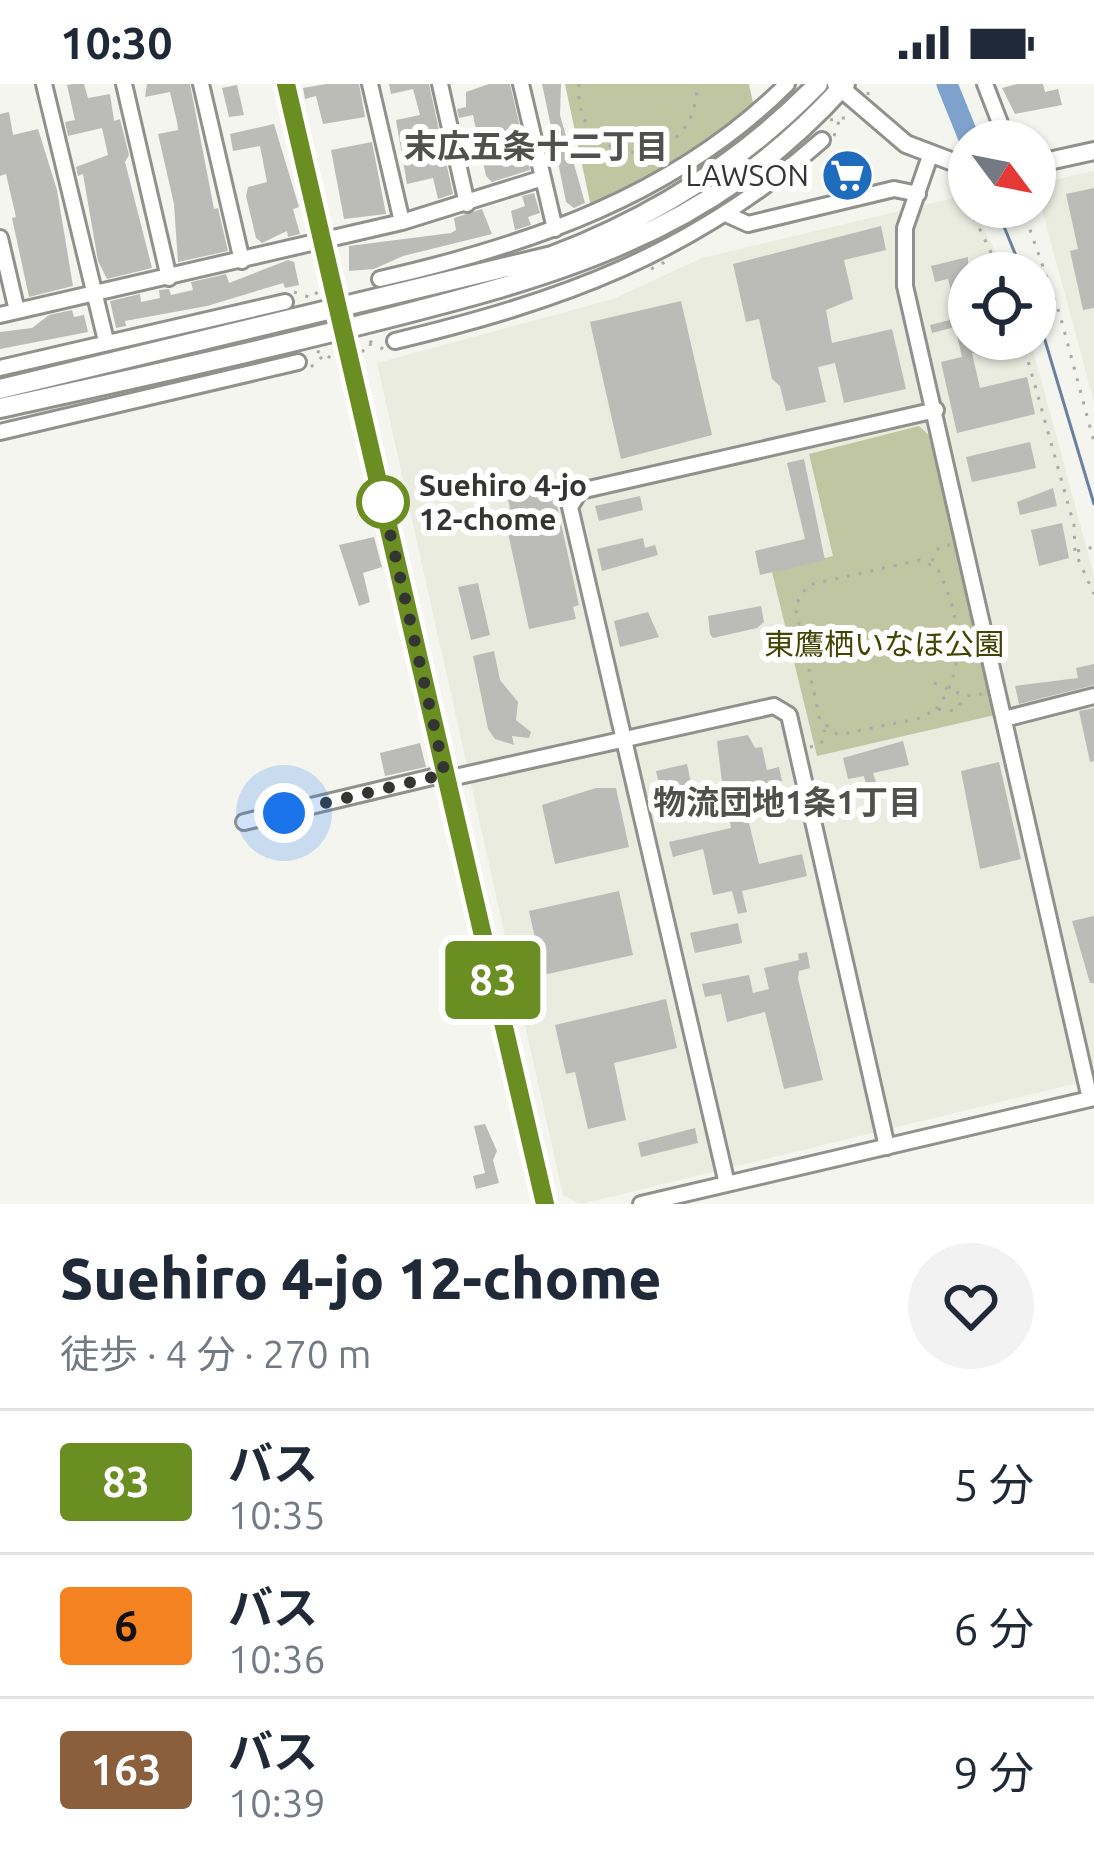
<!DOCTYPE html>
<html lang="ja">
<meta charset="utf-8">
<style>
body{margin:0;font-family:Ubuntu,"Noto Sans JP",sans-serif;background:#f2f2f3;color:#1f2937;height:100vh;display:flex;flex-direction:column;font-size:45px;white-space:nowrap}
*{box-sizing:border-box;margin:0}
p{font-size:39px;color:#747a83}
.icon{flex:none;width:66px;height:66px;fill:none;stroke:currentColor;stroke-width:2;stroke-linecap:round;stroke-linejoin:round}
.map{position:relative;height:1120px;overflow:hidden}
.drawer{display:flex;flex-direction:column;background:#fff;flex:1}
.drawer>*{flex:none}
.badge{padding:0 24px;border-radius:9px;font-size:42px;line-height:78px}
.needle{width:78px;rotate:122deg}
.controls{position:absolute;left:948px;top:36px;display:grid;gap:24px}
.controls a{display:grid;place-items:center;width:108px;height:108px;border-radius:50%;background:#fff;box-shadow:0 3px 9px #0004;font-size:60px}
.you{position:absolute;width:60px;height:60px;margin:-30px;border:9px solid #fff;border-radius:50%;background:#1a73e8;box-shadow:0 0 0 18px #1a73e833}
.map>.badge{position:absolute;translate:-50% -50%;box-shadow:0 0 0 6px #fff}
.round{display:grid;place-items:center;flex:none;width:126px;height:126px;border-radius:63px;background:#f2f2f3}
.overview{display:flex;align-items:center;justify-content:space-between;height:204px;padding:0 60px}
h1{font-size:57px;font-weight:800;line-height:90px}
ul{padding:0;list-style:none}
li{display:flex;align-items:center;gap:36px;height:144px;padding:0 60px;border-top:3px solid #e0e1e3}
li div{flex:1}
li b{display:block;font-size:45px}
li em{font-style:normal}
li .badge{min-width:132px;font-weight:700;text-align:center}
.status{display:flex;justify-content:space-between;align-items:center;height:84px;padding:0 60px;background:#fff;direction:ltr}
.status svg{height:33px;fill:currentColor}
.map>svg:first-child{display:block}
.built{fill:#eaece0}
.green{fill:#c0c5a2}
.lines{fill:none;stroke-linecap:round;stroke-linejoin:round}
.stream{stroke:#68819e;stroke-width:3}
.river{stroke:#7fa2cc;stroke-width:21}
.building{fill:#bbbbb7}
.minor-casing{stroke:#90908c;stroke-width:20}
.major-casing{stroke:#90908c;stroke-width:22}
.highway-casing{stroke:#90908c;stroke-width:24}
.path{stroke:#aaaaa6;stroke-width:3;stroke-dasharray:3 9;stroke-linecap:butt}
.minor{stroke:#fff;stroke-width:14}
.major{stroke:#fff;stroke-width:16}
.highway{stroke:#fff;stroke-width:18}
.line-casing{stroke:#fff;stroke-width:27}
.line{stroke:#6b8e23;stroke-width:18}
.walk{stroke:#343533;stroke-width:12;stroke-dasharray:0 21.6}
.stop-dot{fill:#fff;stroke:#6b8e23;stroke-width:6}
.labels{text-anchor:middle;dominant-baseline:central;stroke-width:12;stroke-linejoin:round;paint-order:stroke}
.poi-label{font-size:30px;fill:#343533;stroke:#fff;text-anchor:end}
.stop-label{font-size:30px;font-weight:bold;fill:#343533;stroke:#fff;text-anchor:start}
.park-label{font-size:30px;fill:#414502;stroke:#fff}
.neighbourhood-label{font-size:33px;font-weight:bold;fill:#50514d;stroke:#fff}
</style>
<div class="status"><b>10:30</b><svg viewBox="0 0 49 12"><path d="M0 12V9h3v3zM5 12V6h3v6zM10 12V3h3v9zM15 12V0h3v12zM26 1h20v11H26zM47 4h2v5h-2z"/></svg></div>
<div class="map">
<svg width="1094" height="1120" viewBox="0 0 1094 1120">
<rect width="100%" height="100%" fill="#f5f5f0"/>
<path class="built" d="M1094,87V318L1035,100Z
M966,111L1007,189H969V255H1030L1094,491V995L581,1120L563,1111L377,279L613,215L702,174Z"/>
<path class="green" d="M565,0H749L755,28L686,74L591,123Z
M919,342L933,355L995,631L817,672L772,488L833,472L809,370Z"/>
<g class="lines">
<path class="stream" d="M996,123L1023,189
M1035,223L1094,420"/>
<path class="river" d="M947,0L970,57"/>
</g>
<path class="building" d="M73,0H84L88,14L110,10L114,37L120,35L129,71L125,78L152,184L107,195L98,177L83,90L78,92L76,83L108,71L102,44L68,52L65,38L75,36L67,1Z
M147,0H190L214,125L218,124L228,167L178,178L174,120L158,50L178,46L177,38L170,8L145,13Z
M326,0H359L365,33L323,40L316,12L305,15L303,4Z
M389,0H429L453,110L438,115L433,94L407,100L396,36L420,31L413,5L391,10Z
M489,0H510L530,86L492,98L486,92L473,31L459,34L457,25L466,23V8Z
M542,0H561L560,31L585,119L574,124L566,118L555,63L548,64L545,54L553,52Z
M1017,0H1043L1045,8L1058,5L1062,21L1015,30L1002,4Z
M237,1L244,31L229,33L222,4Z
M9,28L13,51L38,45L57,106L73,202L29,213L12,134L16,133L6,90L0,92V30Z
M274,40L299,123L293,125L300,150L288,153L287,147L262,159L256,154L246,112L248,103L267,98L260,62L233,67L230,50Z
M372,58L386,130L344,135L331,66Z
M851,75L864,90L843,106L832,92Z
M1094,104V224L1083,226L1070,167L1078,165L1066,110Z
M534,109L540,129L528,133L531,141L515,146L511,127L525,122L522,112Z
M482,125L492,150L403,172L374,185L349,187V162L451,149L456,146L454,134Z
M881,142L886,166L844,176L853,215L826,226L832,259L892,245L906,305L844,319L835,279L818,283L826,318L786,327L780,302L772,295L759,235L746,238L733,180Z
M968,173L969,255H995L997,264L972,269L980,304L1027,293L1035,330L957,349L941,278L962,273L955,243L932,249L930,241L958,234L948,195L935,198L931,182Z
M288,176L294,178L299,201L285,204L283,199L207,222L125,237L126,242L116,244L110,217L140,210L141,218L160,214L159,206L169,205L171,211L193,206L191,198L226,190L229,199Z
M681,217L712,351L621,375L590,238Z
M72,226L74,233L84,231L88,248L0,265V248L32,244L49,231Z
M1030,358L1036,384L972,398L966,373Z
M804,375L825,476L760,491L755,467L805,455L787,379Z
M1053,404L1057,422L1020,431L1017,418Z
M547,407L548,414L555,412L579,521L573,523L576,535L529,545L503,426L510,424L508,416Z
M640,412L643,426L599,437L595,422Z
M1062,439L1069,474L1039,482L1031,446Z
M374,453L382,483L363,489L370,518L359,522L339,461Z
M643,454L645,464L655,461L658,471L602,487L597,465Z
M478,499L490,551L471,556L458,503Z
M761,522L764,538L757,544L713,554L710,550L708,532Z
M648,528L659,553L620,563L614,537Z
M494,567L500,596L518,618L516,636L531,648L529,654L512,652L514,661L495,655L488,645L473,572Z
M1094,580V601L1019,620L1015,602L1078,594L1076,584Z
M1094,624V677L1090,678L1079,627Z
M748,651L755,664L762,663L767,686L779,683L782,697L755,703L760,728L747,731L759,780L802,770L807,792L742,807L747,828L738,830L732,807L713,811L703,765L673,773L669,758L731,744L725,711L714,714L711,701L722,698L717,657Z
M903,657L909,681L873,689L876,698L866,701L864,692L848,695L843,674Z
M420,659L426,683L385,692L380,669Z
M999,678L1021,775L980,785L961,687Z
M687,680L695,718L665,725L656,687Z
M596,704H616L629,763L555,780L542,721Z
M619,807L633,871L543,891L529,827Z
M1094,832V899H1090L1072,837Z
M738,839L742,859L695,869L690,849Z
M807,868L810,884L799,887L798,895L823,996L784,1005L765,928L727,938L721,910L705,913L702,900L749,891L753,909L769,905L764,884L799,876L798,870Z
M666,915L677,964L614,979L626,1036L588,1045L575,988L566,990L555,941Z
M485,1040L497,1067L493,1076L499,1099L476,1105L473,1092L485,1089L474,1042Z
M695,1044L698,1059L641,1073L638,1059Z"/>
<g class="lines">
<defs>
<path id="minor" d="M44,0L106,257
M124,0L169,194
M201,0L242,177
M286,0L545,1120
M370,0L402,138
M440,0L467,120
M521,0L555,145
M985,0L1007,57
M930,72L905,144V202L1090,1015
M728,131L748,140L894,105L918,110
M0,154L17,227
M380,195C530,161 676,111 787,0
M0,231L402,138L543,94
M395,257C561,217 691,171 822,56
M0,284L285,218
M0,348L298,278
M1004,635L1094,612
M446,695L774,622L789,631L887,1063
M244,738L445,690
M727,1100L570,423L580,407L936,326
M641,1120L1094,1014"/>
<path id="major" d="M836,0L906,60L969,84
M1035,80L1094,67"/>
<path id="highway" d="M0,305L552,172C652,134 743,77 818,0
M0,324C122,297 244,271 364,240C554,192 708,153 845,0"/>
</defs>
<use href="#minor" class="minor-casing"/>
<use href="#major" class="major-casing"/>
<use href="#highway" class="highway-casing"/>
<path class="path" d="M579,0C572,88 697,94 697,0
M868,11L869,0
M830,36L850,33
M834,52L840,34
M959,97L969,121
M969,123L1001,189
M1022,123L1060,231L1094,358
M651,185L669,176
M294,208L312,214L318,207
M1022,255L1074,441L1075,468L1094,510
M369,260L384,265
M317,267L333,275
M362,268L374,254
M311,283L324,271
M1077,467L1094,463
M932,477L939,463L954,460
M934,599L966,612L982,610
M936,625C969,584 960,528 937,484L920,476L808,501L795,522L820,636L838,651L921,634L936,625L955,627L966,612
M810,663L821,660L825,646"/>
<use href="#minor" class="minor"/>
<use href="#major" class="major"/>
<use href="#highway" class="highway"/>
</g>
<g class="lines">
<defs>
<path id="line" d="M286,0L545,1120"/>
</defs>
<use href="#line" class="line-casing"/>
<use href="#line" class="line"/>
<path class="walk" d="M284,729L445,690L383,418"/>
</g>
<defs>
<symbol id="supermarket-disc" viewBox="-11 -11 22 22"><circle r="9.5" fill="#1f6cbc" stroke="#fff"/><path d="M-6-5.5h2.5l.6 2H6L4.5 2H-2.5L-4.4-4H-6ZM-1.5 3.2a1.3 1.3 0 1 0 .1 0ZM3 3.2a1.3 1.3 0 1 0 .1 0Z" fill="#fff"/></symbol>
</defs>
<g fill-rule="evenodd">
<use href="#supermarket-disc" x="818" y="62" width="59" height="59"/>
</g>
<circle class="stop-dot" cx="383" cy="418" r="24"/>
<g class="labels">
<g class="poi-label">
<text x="809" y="91">LAWSON</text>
</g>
<g class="stop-label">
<text x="419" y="401">Suehiro 4-jo<tspan x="419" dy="34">12-chome</tspan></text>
</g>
<g class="park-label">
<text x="884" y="560">東鷹栖いなほ公園</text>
</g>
<g class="neighbourhood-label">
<text x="536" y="61">末広五条十二丁目</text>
<text x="787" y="717">物流団地1条1丁目</text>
</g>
</g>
</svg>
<div class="controls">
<a><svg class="needle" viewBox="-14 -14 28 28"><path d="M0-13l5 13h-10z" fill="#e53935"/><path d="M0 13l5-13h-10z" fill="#747a83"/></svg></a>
<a><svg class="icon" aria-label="locate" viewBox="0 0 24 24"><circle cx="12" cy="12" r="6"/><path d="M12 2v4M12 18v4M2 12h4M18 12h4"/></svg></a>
</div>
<div class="you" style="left:284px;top:729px"></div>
<b class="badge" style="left:493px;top:896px;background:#6b8e23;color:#fff">83</b>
</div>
<section class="drawer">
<div class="overview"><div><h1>Suehiro 4-jo 12-chome</h1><p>徒歩 · 4 分 · 270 m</p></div><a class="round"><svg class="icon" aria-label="heart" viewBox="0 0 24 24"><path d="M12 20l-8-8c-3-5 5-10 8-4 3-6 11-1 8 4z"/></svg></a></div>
<ul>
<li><span class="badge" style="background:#6b8e23;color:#fff">83</span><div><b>バス</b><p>10:35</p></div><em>5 分</em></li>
<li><span class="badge" style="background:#f58220;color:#111">6</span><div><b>バス</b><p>10:36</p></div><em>6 分</em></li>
<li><span class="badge" style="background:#8b5e3c;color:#fff">163</span><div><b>バス</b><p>10:39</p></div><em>9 分</em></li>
</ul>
</section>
